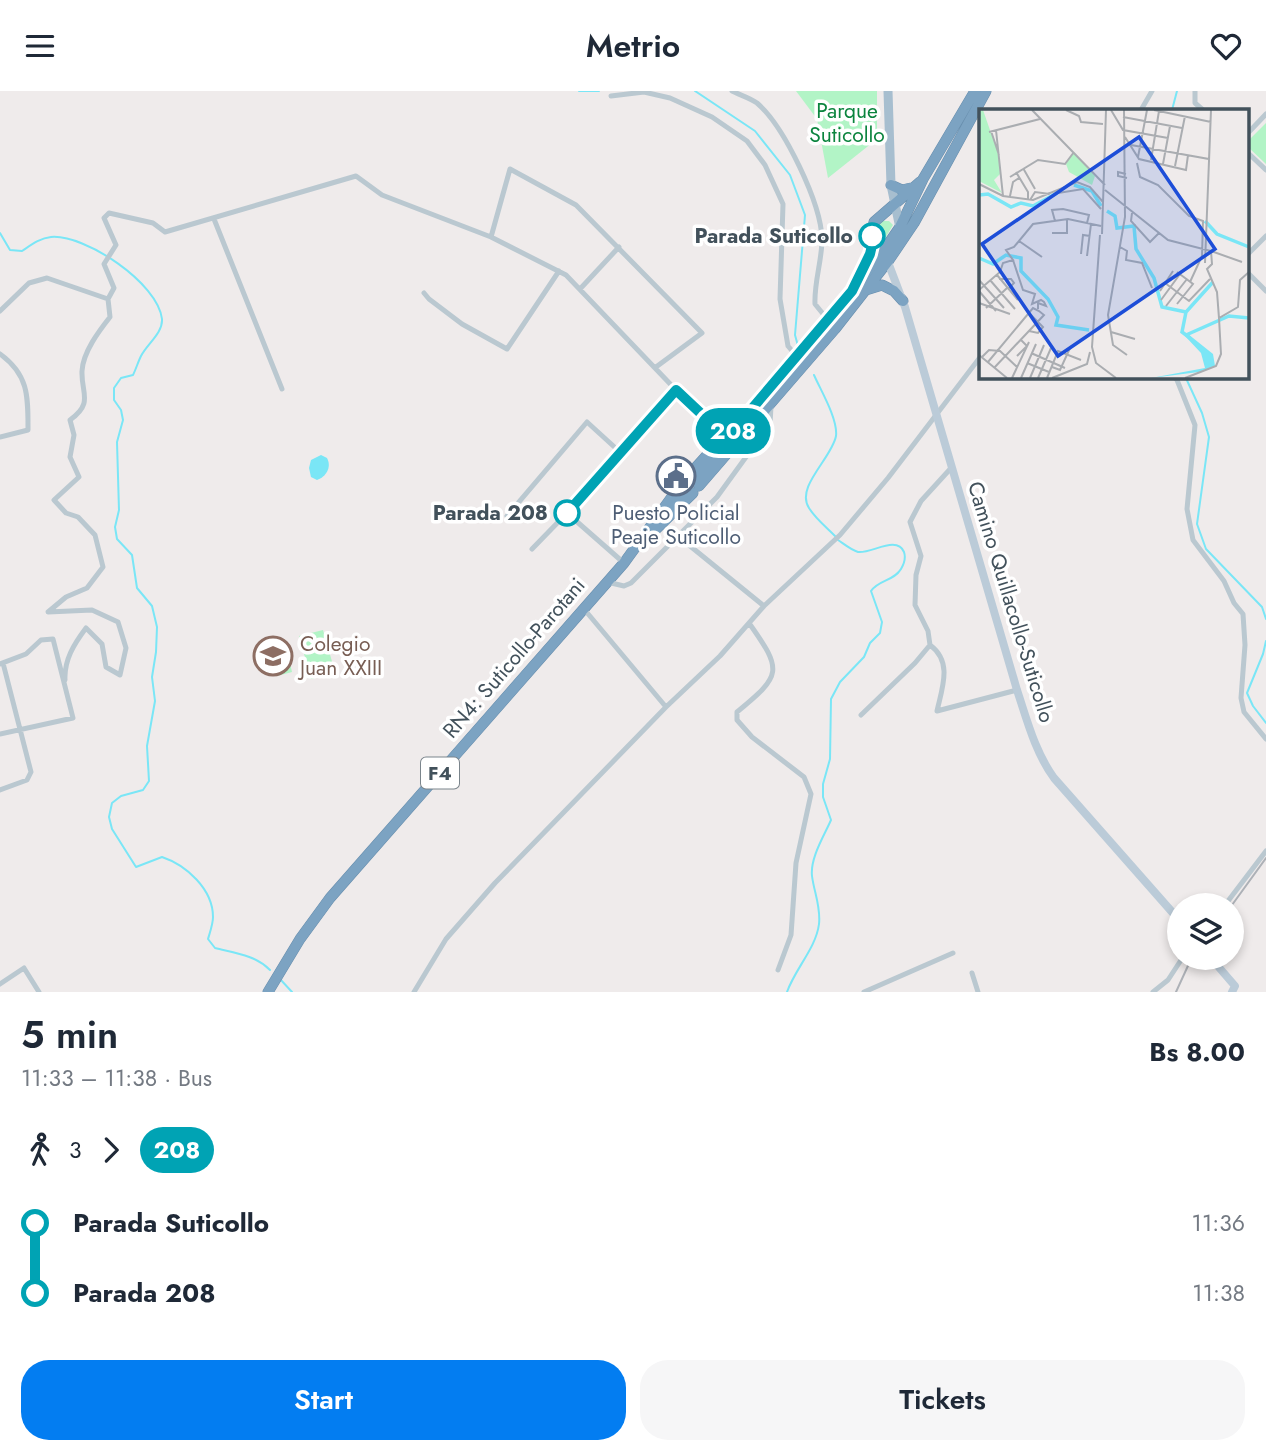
<!DOCTYPE html>
<meta charset="utf-8">
<style>
body{margin:0;font-family:Jost,sans-serif;background:#f6f6f7;color:#1f2937;height:100vh;display:flex;flex-direction:column;font-size:26px;white-space:nowrap}
*{box-sizing:border-box;margin:0}
p{font-size:23px;color:#747a83}
.icon{flex:none;width:38px;height:38px;fill:none;stroke:currentColor;stroke-width:2;stroke-linecap:round;stroke-linejoin:round}
.map{position:relative;height:901px;overflow:hidden}
.sheet{display:flex;flex-direction:column;background:#fff;flex:1}
.sheet>*{flex:none}
.badge{padding:0 14px;border-radius:23px;font-size:24px;line-height:46px}
.controls{position:absolute;left:1167px;top:802px;display:grid;gap:14px}
.controls a{display:grid;place-items:center;width:77px;height:77px;border-radius:50%;background:#fff;box-shadow:0 4px 10px #0003;font-size:35px}
.map>.badge{position:absolute;translate:-50% -50%;box-shadow:0 0 0 4px #fff}
.legs{display:flex;align-items:center;gap:10px;height:77px;padding:0 21px;font-size:23px}
.legs p{margin-inline-start:auto}
.overview{display:flex;align-items:center;justify-content:space-between;height:119px;padding:0 21px}
h1{font-size:38px;font-weight:600;line-height:52px}
.cta{display:flex;gap:14px;margin-top:auto;padding:14px 21px}
.cta a{flex:1;height:80px;border-radius:28px;background:#037df1;color:#fff;font-size:28px;font-weight:600;line-height:80px;text-align:center}
.cta a+a{background:#f6f6f7;color:#1f2937}
ul{padding:0 21px;list-style:none}
li{display:flex;align-items:center;gap:24px;height:70px;font-size:26px}
li i{display:grid;place-items:center;width:10px;height:100%;margin:0 9px;background:currentColor}
li i::after{content:'';width:18px;height:18px;margin:-9px;border:5px solid;border-radius:50%;background:#fff}
li p{margin-inline-start:auto}
li:first-child i{background:linear-gradient(#0000 50%,currentColor 0)}
li:last-child i{background:linear-gradient(currentColor 50%,#0000 0)}
header{display:flex;justify-content:space-between;align-items:center;height:91px;padding:0 21px;background:#fff;font-size:32px;font-weight:600}
.map>svg:first-child{display:block}
.green{fill:#b2f4c6}
.water{fill:#7ae6f6}
.lines{fill:none;stroke-linecap:round;stroke-linejoin:round}
.stream{stroke:#7ae6f6;stroke-width:2}
.highway-casing{stroke:#688ead;stroke-width:11}
.street{stroke:#bac8d0;stroke-width:5}
.secondary{stroke:#bbcbd8;stroke-width:8}
.primary{stroke:#a7becf;stroke-width:9}
.highway{stroke:#7ca3c2;stroke-width:10}
.tram{stroke:#adb1b7;stroke-width:2}
.line-1-casing{stroke:#fff;stroke-width:16}
.line-1{stroke:#00a3b4;stroke-width:10}
.stop-1-dot{fill:#fff;stroke:#00a3b4;stroke-width:3.5}
.labels{text-anchor:middle;dominant-baseline:central;stroke-width:7;stroke-linejoin:round;paint-order:stroke}
.shield{fill:#fff;stroke:#7b858c;stroke-width:2}
.shield-label{font-size:19px;font-weight:bold;fill:#42515b}
.park-label{font-size:21px;fill:#0b843e;stroke:#fff}
.stop-label{font-size:21px;font-weight:bold;fill:#42515b;stroke:#fff;text-anchor:end}
.service-label{font-size:21px;fill:#4e5e75;stroke:#fff}
.street-label{font-size:21px;fill:#42515b;stroke:#fff}
.education-label{font-size:21px;fill:#785e54;stroke:#fff;text-anchor:start}
.inset-river{fill:none;stroke:#7ae6f6;stroke-width:3.5}
.inset-road{fill:none;stroke:#aaadb1;stroke-width:2}
.view{fill:#1d4ed8;fill-opacity:0.15;stroke:#1d4ed8;stroke-width:3.5}
.inset-edge{fill:none;stroke:#42515b;stroke-width:3.5}
</style>
<header><svg class="icon" aria-label="menu" viewBox="0 0 24 24"><path d="M4 6h16M4 12h16M4 18h16"/></svg>Metrio<svg class="icon" aria-label="heart" viewBox="0 0 24 24"><path d="M12 20l-8-8c-3-5 5-10 8-4 3-6 11-1 8 4z"/></svg></header>
<div class="map">
<svg width="1266" height="901" viewBox="0 0 1266 901">
<rect width="100%" height="100%" fill="#efebeb"/>
<path class="green" d="M796,0H877V48L828,87L817,28Z
M1266,32V73L1247,55V51Z
M882,130H889L893,134L884,149L876,146L875,136Z
M323,539L335,581L311,588L299,545Z
M286,555L292,581L277,585L271,559Z"/>
<path class="water" d="M321,364L327,367C332,376 326,386 317,389L311,386L309,377L311,369Z"/>
<g class="lines">
<path class="stream" d="M579,0H599
M695,0L755,40L790,84L805,124L795,244L798,255
M1172,19L1177,0
M0,142L10,159L22,160C31,154 40,147 51,146C85,143 158,192 162,228C163,242 147,253 141,265C138,271 136,278 133,284L121,287L114,297V309L121,319L123,329L117,351L119,419L115,436L117,448L132,464L137,497L152,515L157,536L156,561L152,586L155,610L147,655L149,690L143,699L121,705L112,712L109,726L112,738L136,776L162,766C186,774 213,798 213,826C213,833 210,841 208,848L215,857C235,862 255,864 270,879
M814,284C821,300 838,328 836,345C832,367 795,396 809,417C815,427 826,436 835,445
M1185,285L1202,322L1209,346L1197,433L1206,458L1262,516L1266,528
M1266,550L1263,563L1247,602L1253,615L1266,632
M280,888L292,901
M787,901C795,878 816,857 819,833C821,816 814,801 812,785C810,767 824,745 831,729L823,706V693L830,668L831,608L840,591L864,566L870,552L880,542L882,531L871,500C878,489 894,490 901,478C904,473 906,467 904,461C897,444 871,463 858,461C851,459 844,453 838,449"/>
<defs>
<path id="highway" d="M891,94L902,99L911,97
M882,162L872,145L874,131L920,91
M860,184L873,150
M866,199L882,194L894,200L903,210
M688,385L708,363
M694,390L727,347L829,229L882,162L900,136L923,88L975,0
M699,395L835,238L889,169L914,132L986,0
M669,417L688,397
M649,445L693,402
M268,901L300,848L330,807L624,472L682,392"/>
</defs>
<use href="#highway" class="highway-casing"/>
<path class="street" d="M732,0C740,4 750,7 757,12C784,35 821,112 822,148C822,170 814,191 815,213L828,229
M1195,0V12L1203,19
M611,5L644,1L670,7L712,26L747,50L765,74L783,113L780,208L788,255L798,267
M1141,19L1152,0
M1247,43L1266,23
M1247,61L1266,79
M214,128L282,298
M491,146L510,78L576,114L702,242L656,276
M1247,164L1266,145
M1247,181L1266,200
M580,198L619,156
M424,202L429,208L462,233L507,258L559,180
M0,220L29,192L47,187L108,208L114,197L104,173L116,154L104,127L109,122L153,132L165,141L356,85L382,104L491,146L566,184L676,299L727,347
M0,263C29,284 28,306 28,339L0,346
M1173,285L1177,289L1195,334L1187,418L1193,449L1224,490L1234,512L1243,523L1245,554L1241,607L1244,621L1266,648
M952,376L921,410L910,431L921,465L916,484L915,514L928,540L930,554C953,571 942,597 937,620L1017,599
M567,422L624,472
M507,425L587,331L621,362
M679,446L764,515
M532,458L567,422L676,299
M607,491L624,495L631,492L717,406L770,333L771,315
M584,518L666,616
M749,532C783,580 782,584 737,621V629L752,646L804,686L811,703L796,772L791,844L778,879
M0,573L26,563L41,549L53,548L73,627L0,643
M65,589C64,569 74,553 86,537L102,553L106,576L120,584L126,557L118,531L92,519L48,521L66,506L87,497L103,476L95,444L78,426L66,422L54,409L79,386L70,366L74,344L70,329C94,312 81,302 82,280C83,261 99,240 110,226L108,208
M861,624L915,572L930,554
M0,699L27,689L31,681L3,572
M1225,814L1266,760
M972,882L978,901
M0,893L24,877L39,901
M414,901L446,848L495,792L666,616L720,565L764,515L840,444L888,387L981,265
M864,901L953,862
M1153,901L1168,889L1183,866"/>
<path class="secondary" d="M886,166L905,216L1017,599C1027,629 1035,661 1054,687L1180,830
M1210,866L1235,895L1232,901"/>
<path class="primary" d="M888,0L891,94L900,137"/>
<use href="#highway" class="highway"/>
<path class="tram" d="M1232,814L1266,767
M1176,901L1192,866"/>
</g>
<g class="lines">
<defs>
<path id="line-1" d="M567,422L676,299L727,347L852,200L870,163L873,150L872,145"/>
</defs>
<use href="#line-1" class="line-1-casing"/>
<use href="#line-1" class="line-1"/>
</g>
<defs>
<symbol id="civic-ring" viewBox="-11 -11 22 22"><circle r="9.5" fill="#fff" stroke="#5c6f8a" stroke-width="1.5"/><path d="M-.6-6.5H3V-4.5H.6V-3L4-1V1h2V6H-6V1h2V-1L-.6-3ZM-1.2 2.5V6h2.4V2.5Z" fill="#5c6f8a"/></symbol>
<symbol id="school-ring" viewBox="-11 -11 22 22"><circle r="9.5" fill="#fff" stroke="#8d6e63" stroke-width="1.5"/><path d="M0-5L7-2L0 1L-7-2ZM-4 1L0 2.5L4 1V4Q0 6-4 4Z" fill="#8d6e63"/></symbol>
</defs>
<g fill-rule="evenodd">
<use href="#civic-ring" x="654" y="363" width="44" height="44"/>
<use href="#school-ring" x="251" y="543" width="44" height="44"/>
</g>
<g class="stop-1-dot">
<circle cx="872" cy="145" r="12"/>
<circle cx="567" cy="422" r="12"/>
</g>
<g class="labels">
<rect class="shield" x="421" y="666.5" width="38" height="31" rx="5"/>
<g class="shield-label">
<text x="440" y="682">F4</text>
</g>
<g class="park-label">
<text x="847" y="20">Parque<tspan x="847" dy="24">Suticollo</tspan></text>
</g>
<g class="stop-label">
<text x="853" y="145">Parada Suticollo</text>
<text x="548" y="422">Parada 208</text>
</g>
<g class="service-label">
<text x="676" y="422">Puesto Policial<tspan x="676" dy="24">Peaje Suticollo</tspan></text>
</g>
<g class="street-label">
<text transform="translate(1011 511) rotate(73)">Camino Quillacollo-Suticollo</text>
<text transform="translate(514 567) rotate(-49)">RN4: Suticollo-Parotani</text>
</g>
<g class="education-label">
<text x="300" y="553">Colegio<tspan x="300" dy="24">Juan XXIII</tspan></text>
</g>
</g>
<g transform="translate(979 18)">
<rect width="270" height="270" fill="#efebeb"/>
<path d="M4,1L20,47L21,65L15,71L23,84L0,72V2ZM95,43L116,67L113,76L90,63L87,55Z" fill="#b2f4c6"/>
<path d="M209,225L234,245L236,257L220,263L172,269L226,259L222,244L206,227Z" fill="#7ae6f6"/>
<path class="inset-river" d="M95,76L113,82L122,97M0,86L9,85L32,98L42,94L54,97L78,84M128,102L136,107L138,119L155,117L157,140L175,169L183,198L207,203M226,112L238,125L270,138M0,149L14,155L27,146L42,149V162L69,190L79,208L77,216L110,221M207,226L250,207L270,209M211,229L203,223L207,203L234,173"/>
<path class="inset-road" d="M53,1L126,76M87,1L100,7L102,13L124,15M132,1L144,21L189,29M145,1L146,108L129,206L134,236L148,246M175,1L232,13M144,8L203,19M17,21L24,87M12,22L20,46M10,23L61,10M146,28L160,50L207,61L209,46M152,36L230,50L232,1M159,48L168,1M172,51L180,2M158,54L161,68L179,76L210,107L224,112L223,147L211,173M184,55L191,17M196,57L206,7M44,59L56,80M37,63L49,83V90M147,65L139,63V67L148,69M31,68L59,51L86,55L95,43M0,75L24,87L54,91L98,73L111,78L124,93M126,81L189,131L232,142L233,155L228,160L238,183L240,209L259,198L261,171L270,163M79,84L104,80L122,100M31,87L34,73L40,69M51,91L56,83L71,85M153,104L152,112L171,133L180,124M76,112L73,101L84,100L110,106L108,114M73,124H88V110M123,125L127,1M121,126L113,238L117,254L137,269M40,132L63,148M141,138L148,142L147,151L163,154L173,179M232,142L263,153M102,145L104,126L111,127M108,147L112,115M34,151L44,181L56,185L53,195L62,191L65,193L67,197L59,194V200M226,154L232,1M198,163L214,175L198,195M18,166L39,191M20,170H32L35,174L29,180M0,171L25,199M11,171L36,200M186,174L210,192L231,170M0,181L21,163L24,154L34,151L27,141L35,138L54,115L89,110L122,117M0,182L17,202M181,182L194,162M182,191L201,165M0,194L31,205M187,197L208,170M7,199L28,179M50,222L59,224L64,218L51,205M132,223L156,230M52,244L86,259M0,246L28,269M38,247L48,237L42,231M3,248L10,241L21,242L38,258M9,253L54,199L60,202L65,206L15,259M48,254L70,263M73,258L81,261L91,239M33,269L50,233M42,269L57,235M51,269L65,236M59,269L72,239M68,269L79,242L102,251M73,269L108,255L111,243M206,269L237,257L242,245L240,209"/>
<path class="view" d="M160,28L236,140L79,247L3,135Z"/>
<rect width="270" height="270" class="inset-edge"/>
</g>
</svg>
<div class="controls">
<a><svg class="icon" aria-label="layers" viewBox="0 0 24 24"><path d="M12 4l9 5-9 5-9-5zM3 14l9 5 9-5"/></svg></a>
</div>
<b class="badge" style="left:733px;top:340px;background:#00a3b4;color:#fff">208</b>
</div>
<section class="sheet">
<div class="overview"><div><h1>5 min</h1><p>11:33 – 11:38 · Bus</p></div><b>Bs 8.00</b></div>
<div class="legs"><svg class="icon" aria-label="walk" viewBox="0 0 24 24"><circle cx="13" cy="4" r="2"/><path d="M13 8l-2 6 4 7M11 14l-3 7M7 12l3-4h3l4 4"/></svg>3<svg class="icon" aria-label="forward" viewBox="0 0 24 24"><path d="M9 5l7 7-7 7"/></svg><b class="badge" style="background:#00a3b4;color:#fff">208</b></div>
<ul>
<li><i style="color:#00a3b4"></i><b>Parada Suticollo</b><p>11:36</p></li>
<li><i style="color:#00a3b4"></i><b>Parada 208</b><p>11:38</p></li>
</ul>
<div class="cta"><a>Start</a><a>Tickets</a></div>
</section>
